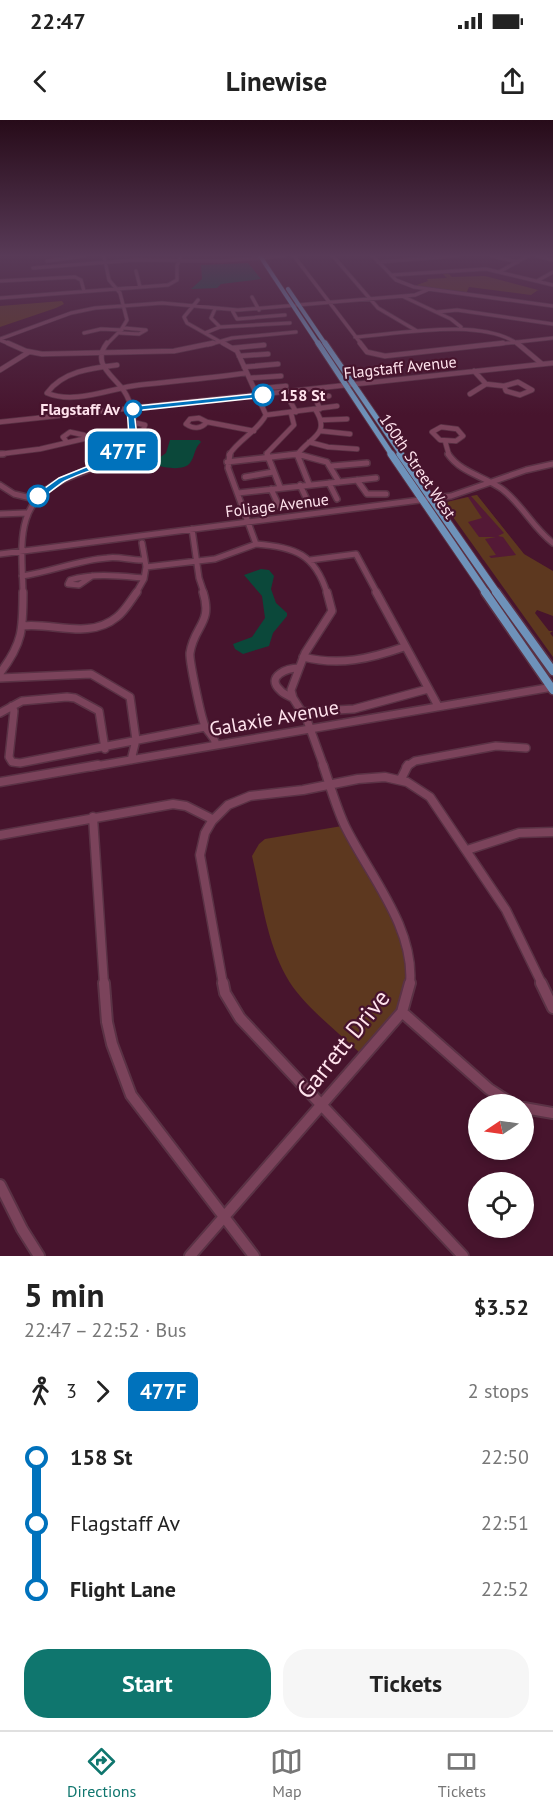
<!DOCTYPE html>
<meta charset="utf-8">
<style>
body{margin:0;font-family:"PT Sans",sans-serif;background:#f6f6f6;color:#222;height:100vh;display:flex;flex-direction:column;font-size:22px;white-space:nowrap}
*{box-sizing:border-box;margin:0}
p{font-size:20px;color:#767676}
.icon{flex:none;width:33px;height:33px;fill:none;stroke:currentColor;stroke-width:2;stroke-linecap:round;stroke-linejoin:round}
.map{position:relative;height:1136px;overflow:hidden}
.details{display:flex;flex-direction:column;background:#fff;flex:1}
.details>*{flex:none}
.badge{padding:0 12px;border-radius:9px;font-size:21px;line-height:39px}
.needle{width:39px;rotate:257deg}
.fabs{position:absolute;left:468px;top:974px;display:grid;gap:12px}
.fabs a{display:grid;place-items:center;width:66px;height:66px;border-radius:50%;background:#fff;box-shadow:0 3px 9px #0003;font-size:30px}
.map>.badge{position:absolute;translate:-50% -50%;box-shadow:0 0 0 3px #fff}
.legs{display:flex;align-items:center;gap:9px;height:66px;padding:0 24px;font-size:20px}
.legs p{margin-inline-start:auto}
.overview{display:flex;align-items:center;justify-content:space-between;height:102px;padding:0 24px}
h1{font-size:33px;font-weight:700;line-height:45px}
.primary-button{display:flex;gap:12px;margin-top:auto;padding:12px 24px}
.primary-button a{flex:1;height:69px;border-radius:24px;background:#0f766e;color:#fff;font-size:24px;font-weight:700;line-height:69px;text-align:center}
.primary-button a+a{background:#f6f6f6;color:#222}
ul{padding:0 24px;list-style:none}
li{display:flex;align-items:center;gap:21px;height:66px;font-size:22px}
li i{display:grid;place-items:center;width:9px;height:100%;margin:0 8px;background:currentColor}
li i::after{content:'';width:15px;height:15px;margin:-8px;border:4px solid;border-radius:50%;background:#fff}
li p{margin-inline-start:auto}
li:first-child i{background:linear-gradient(#0000 50%,currentColor 0)}
li:last-child i{background:linear-gradient(currentColor 50%,#0000 0)}
.status{display:flex;justify-content:space-between;align-items:center;height:42px;padding:0 30px;background:#fff;direction:ltr}
.status svg{height:16px;fill:currentColor}
header{display:flex;justify-content:space-between;align-items:center;height:78px;padding:0 24px;background:#fff;font-size:27px;font-weight:700}
.menu{display:flex;justify-content:space-around;align-items:center;height:84px;border-top:2px solid #e0e0e0;background:#fff;font-size:16px;color:#767676}
.menu a{display:grid;justify-items:center;gap:3px}
.menu .on{color:#0f766e}
.map>svg:first-child{display:block}
.built{fill:#541936}
.green{fill:#5d381f}
.water{fill:#0b483a}
.lines{fill:none;stroke-linecap:round;stroke-linejoin:round}
.minor-far5-casing{stroke:#5a3245;stroke-width:4.5}
.minor-far4-casing{stroke:#5a3245;stroke-width:6}
.minor-far3-casing{stroke:#5a3245;stroke-width:8}
.minor-far2-casing{stroke:#5a3245;stroke-width:10}
.minor-far1-casing{stroke:#5a3245;stroke-width:11}
.minor-casing{stroke:#5a3245;stroke-width:14}
.major-far3-casing{stroke:#5a3245;stroke-width:5}
.major-far2-casing{stroke:#5a3245;stroke-width:7}
.major-far1-casing{stroke:#5a3245;stroke-width:9}
.major-casing{stroke:#5a3245;stroke-width:11}
.minor-far5{stroke:#7b435b;stroke-width:3}
.minor-far4{stroke:#7b435b;stroke-width:4.5}
.minor-far3{stroke:#7b435b;stroke-width:5}
.minor-far2{stroke:#7b435b;stroke-width:7}
.minor-far1{stroke:#7b435b;stroke-width:8}
.minor{stroke:#7b435b;stroke-width:10}
.major-far3{stroke:#6e92ba;stroke-width:4}
.major-far2{stroke:#6e92ba;stroke-width:5}
.major-far1{stroke:#6e92ba;stroke-width:7}
.major{stroke:#6e92ba;stroke-width:8}
.line-1{fill:#0072bc;stroke:#fff;stroke-width:1.5}
.stop-1-dot{fill:#fff;stroke:#0072bc;stroke-width:3}
.labels{text-anchor:middle;dominant-baseline:central;stroke-width:4.5;stroke-linejoin:round;paint-order:stroke}
.far-street-label{font-size:16px;fill:#ffe3ed;stroke:#47142d}
.far-stop-label{font-size:16px;font-weight:bold;fill:#ffe3ed;stroke:#47142d;text-anchor:start}
.street-label{font-size:20px;fill:#ffe3ed;stroke:#47142d}
.near-street-label{font-size:24px;fill:#ffe3ed;stroke:#47142d}
</style>
<div class="status"><b>22:47</b><svg viewBox="0 0 49 12"><path d="M0 12V9h3v3zM5 12V6h3v6zM10 12V3h3v9zM15 12V0h3v12zM26 1h20v11H26zM47 4h2v5h-2z"/></svg></div>
<header><svg class="icon" aria-label="back" viewBox="0 0 24 24"><path d="M15 5l-7 7 7 7"/></svg>Linewise<svg class="icon" aria-label="share" viewBox="0 0 24 24"><path d="M12 15V3M7 8l5-5 5 5M5 13v7h14v-7"/></svg></header>
<div class="map">
<svg width="553" height="1136" viewBox="0 0 553 1136">
<rect width="100%" height="100%" fill="#47142d"/>
<path class="built" d="M477,375L524,434L483,440L449,381Z"/>
<path class="green" d="M446,151L452,157L485,156L553,174L538,170L531,175L469,167L466,174L414,166L428,161L427,159L447,158L441,152Z
M62,181L64,184L56,188L0,207V186Z
M477,375L524,434L553,451V496L537,490L535,493L549,511H553L550,513L553,517V537L443,383L468,377L482,398L468,402L479,417H496L485,419L496,435L489,436L491,438L516,435L503,417L498,416L504,413L471,376Z
M342,706C367,752 425,830 400,883C392,901 372,917 359,932C335,909 302,885 286,856C266,820 261,774 252,736L259,724L265,719Z"/>
<path class="water" d="M248,143L261,159L221,164L217,168L191,169L202,159L201,145Z
M170,320H199L201,322C194,328 195,337 190,343C184,351 165,348 157,345L155,341L166,333Z
M261,449L269,450L274,456L271,469L276,483L287,493V496L273,513L269,526L243,534L235,529L233,524L252,517L265,498L262,476L244,455Z"/>
<g class="lines">
<defs>
<path id="minor-far5" d="M104,136L109,160L120,173L127,200L121,210L106,225
M294,136L362,225
M333,136L378,188L417,211
M373,136L396,160L414,167L553,186
M492,136L518,142
M537,136L553,140
M47,141L84,136
M378,142L457,136
M33,148L135,140L221,141L284,136
M136,151L140,167
M499,152L528,136
M391,155L486,149L553,165
M0,161L75,157L81,160L84,171
M537,161L553,152
M252,177L259,190
M404,177L451,199L461,207
M0,178L168,165L177,160V146L180,138
M198,180L184,197L187,203L226,225
M232,190L237,199L285,195
M437,192L457,190L553,204
M220,207L290,203
M84,213L101,209L122,210
M120,213L139,214L146,210L124,208
M205,213L220,207L211,198L215,189
M355,217C398,214 484,197 519,225
M0,219L71,193L95,188L162,183L238,190L415,175L427,170
M0,220L12,225
M208,225L232,218L296,212
M489,225L553,218"/>
<path id="minor-far4" d="M8,223L26,231L42,234L174,231L213,223
M107,223C91,244 113,255 124,271C131,281 137,305 133,317C131,324 123,331 118,335
M223,223L237,231L266,295C257,312 239,319 229,335
M360,223L367,232L385,236L503,223
M517,223L542,244
M233,228L264,225
M239,236L268,234
M117,245C92,248 63,251 47,273C75,285 111,268 139,265C175,261 211,258 247,253
M244,247L278,244
M0,250L29,232
M250,258L281,256
M518,262L532,270L520,275L506,271L504,266Z
M486,264L504,266
M255,269L286,266
M470,274L486,264L474,251
M290,281L296,292
M320,289L315,278L329,276
M266,295L337,286
M199,298L207,302C201,309 193,309 186,304L190,299Z
M322,300L347,299
M0,302L553,243
M132,302L145,305L143,310L134,312
M207,302L254,311
M441,307L457,309L463,316L456,321L440,320L432,312Z
M321,311L350,314
M445,321L449,335
M309,322L328,327L357,329
M0,334L40,329L83,319L84,315L70,312L63,317L66,321
M268,335L267,333L294,305L291,293
M288,335H301
M297,335C309,317 332,315 315,289"/>
<path id="minor-far3" d="M0,334H3
M230,334L228,348L256,424C295,427 315,434 327,473
M267,334L280,367
M297,334L309,364
M448,334C461,353 484,356 502,369C522,384 533,408 553,423
M227,342L297,334L327,342L339,362
M332,346L367,343
M245,357L273,352
M357,360L367,374H386
M329,363L337,379
M0,365L14,374L35,379
M300,365L308,382
M271,369L279,386
M238,373L376,358
M0,394L26,393
M192,409L199,458L204,473
M142,423L145,440
M0,434L451,376L526,350L553,344
M310,440L356,434L377,473
M22,456C51,452 78,440 107,438C119,436 132,441 145,440L146,447L215,439L256,424
M92,456L79,465L68,464L70,460C95,453 119,456 144,458
M23,473C22,425 13,382 65,359C84,351 103,346 120,334
M136,473L144,459L146,447"/>
<path id="minor-far2" d="M203,472C213,504 194,505 190,533C189,540 201,597 205,606C208,614 214,614 216,625
M376,472L438,586
M22,506C53,502 89,520 117,497C125,491 131,480 137,472
M303,537C340,546 369,539 404,527
M0,553C23,523 23,509 23,472
M0,558L91,554L130,577L136,620L131,640
M293,578C289,576 283,574 280,570C265,556 288,548 299,548
M12,586L14,591L9,637L12,642L20,643L205,607
M302,592L354,589L428,569
M0,593L22,581L67,577L75,578L99,591L105,629
M90,647L553,567
M324,647L307,600L293,578L291,570L305,533L332,491L327,472
M406,647L415,641L496,626L526,628"/>
<path id="minor-far1" d="M323,645C330,665 336,687 345,706C369,755 415,807 410,864
M401,659L408,645
M0,662L98,645
M93,697L104,864
M0,715L173,684L186,686L212,699
M467,730L519,713L553,712
M223,864L200,735L205,713L212,701L228,685L250,676L303,670L358,659L385,657L407,662L430,677L506,790L542,864"/>
<path id="minor" d="M104,863L107,902L112,924L131,975L254,1136
M223,863L225,873L240,898L463,1136
M541,863L553,888
M402,892L489,969L512,984
M524,988L553,993
M0,1065L22,1109L39,1136
M190,1136L402,892L410,863"/>
<path id="major-far3" d="M260,136L319,225
M288,169L326,225"/>
<path id="major-far2" d="M318,223L392,335
M325,223L402,335"/>
<path id="major-far1" d="M391,334L486,473
M400,334L497,473"/>
<path id="major" d="M485,472L553,570
M496,472L553,551"/>
</defs>
<use href="#minor-far5" class="minor-far5-casing"/>
<use href="#minor-far4" class="minor-far4-casing"/>
<use href="#minor-far3" class="minor-far3-casing"/>
<use href="#minor-far2" class="minor-far2-casing"/>
<use href="#minor-far1" class="minor-far1-casing"/>
<use href="#minor" class="minor-casing"/>
<use href="#major-far3" class="major-far3-casing"/>
<use href="#major-far2" class="major-far2-casing"/>
<use href="#major-far1" class="major-far1-casing"/>
<use href="#major" class="major-casing"/>
<use href="#minor-far5" class="minor-far5"/>
<use href="#minor-far4" class="minor-far4"/>
<use href="#minor-far3" class="minor-far3"/>
<use href="#minor-far2" class="minor-far2"/>
<use href="#minor-far1" class="minor-far1"/>
<use href="#minor" class="minor"/>
<use href="#major-far3" class="major-far3"/>
<use href="#major-far2" class="major-far2"/>
<use href="#major-far1" class="major-far1"/>
<use href="#major" class="major"/>
</g>
<linearGradient id="sky" x2="0" y2="1"><stop stop-color="#270b19"/><stop offset="0.46" stop-color="#583a57"/><stop offset="1" stop-color="#583a57" stop-opacity="0"/></linearGradient>
<rect width="553" height="295" fill="url(#sky)"/>
<path class="line-1" d="M263,273L266,277L134,291L137,317C115,350 96,345 65,361C57,366 49,373 42,378L34,376L59,358L101,341L121,329L129,317L127,287Z"/>
<g class="stop-1-dot">
<circle cx="263" cy="275" r="10"/>
<circle cx="133" cy="289" r="8"/>
<circle cx="38" cy="376" r="10"/>
</g>
<g class="labels">
<g class="far-street-label">
<text transform="translate(400 247) rotate(-6)">Flagstaff Avenue</text>
<text transform="translate(418 346) rotate(56)">160th Street West</text>
<text transform="translate(277 385) rotate(-7)">Foliage Avenue</text>
</g>
<g class="far-stop-label">
<text x="280" y="275">158 St</text>
<text x="120" y="289" text-anchor="end">Flagstaff Av</text>
</g>
<g class="street-label">
<text transform="translate(274 598) rotate(-10)">Galaxie Avenue</text>
</g>
<g class="near-street-label">
<text transform="translate(343 924) rotate(-51)">Garrett Drive</text>
</g>
</g>
</svg>
<div class="fabs">
<a><svg class="needle" viewBox="-14 -14 28 28"><path d="M0-13l5 13h-10z" fill="#e53935"/><path d="M0 13l5-13h-10z" fill="#767676"/></svg></a>
<a><svg class="icon" aria-label="locate" viewBox="0 0 24 24"><circle cx="12" cy="12" r="6"/><path d="M12 2v4M12 18v4M2 12h4M18 12h4"/></svg></a>
</div>
<b class="badge" style="left:123px;top:331px;background:#0072bc;color:#fff">477F</b>
</div>
<section class="details">
<div class="overview"><div><h1>5 min</h1><p>22:47 – 22:52 · Bus</p></div><b>$3.52</b></div>
<div class="legs"><svg class="icon" aria-label="walk" viewBox="0 0 24 24"><circle cx="13" cy="4" r="2"/><path d="M13 8l-2 6 4 7M11 14l-3 7M7 12l3-4h3l4 4"/></svg>3<svg class="icon" aria-label="forward" viewBox="0 0 24 24"><path d="M9 5l7 7-7 7"/></svg><b class="badge" style="background:#0072bc;color:#fff">477F</b><p>2 stops</p></div>
<ul>
<li><i style="color:#0072bc"></i><b>158 St</b><p>22:50</p></li>
<li><i style="color:#0072bc"></i><span>Flagstaff Av</span><p>22:51</p></li>
<li><i style="color:#0072bc"></i><b>Flight Lane</b><p>22:52</p></li>
</ul>
<div class="primary-button"><a>Start</a><a>Tickets</a></div>
</section>
<nav class="menu">
<a class="on"><svg class="icon" aria-label="directions" viewBox="0 0 24 24"><path d="M12 3l9 9-9 9-9-9zM9 14v-3h6M13 9l2 2-2 2"/></svg>Directions</a>
<a><svg class="icon" aria-label="map" viewBox="0 0 24 24"><path d="M3 6l6-2 6 2 6-2v14l-6 2-6-2-6 2zM9 4v14M15 6v14"/></svg>Map</a>
<a><svg class="icon" aria-label="tickets" viewBox="0 0 24 24"><path d="M3 7h18v10H3zM15 7v10"/></svg>Tickets</a>
</nav>
